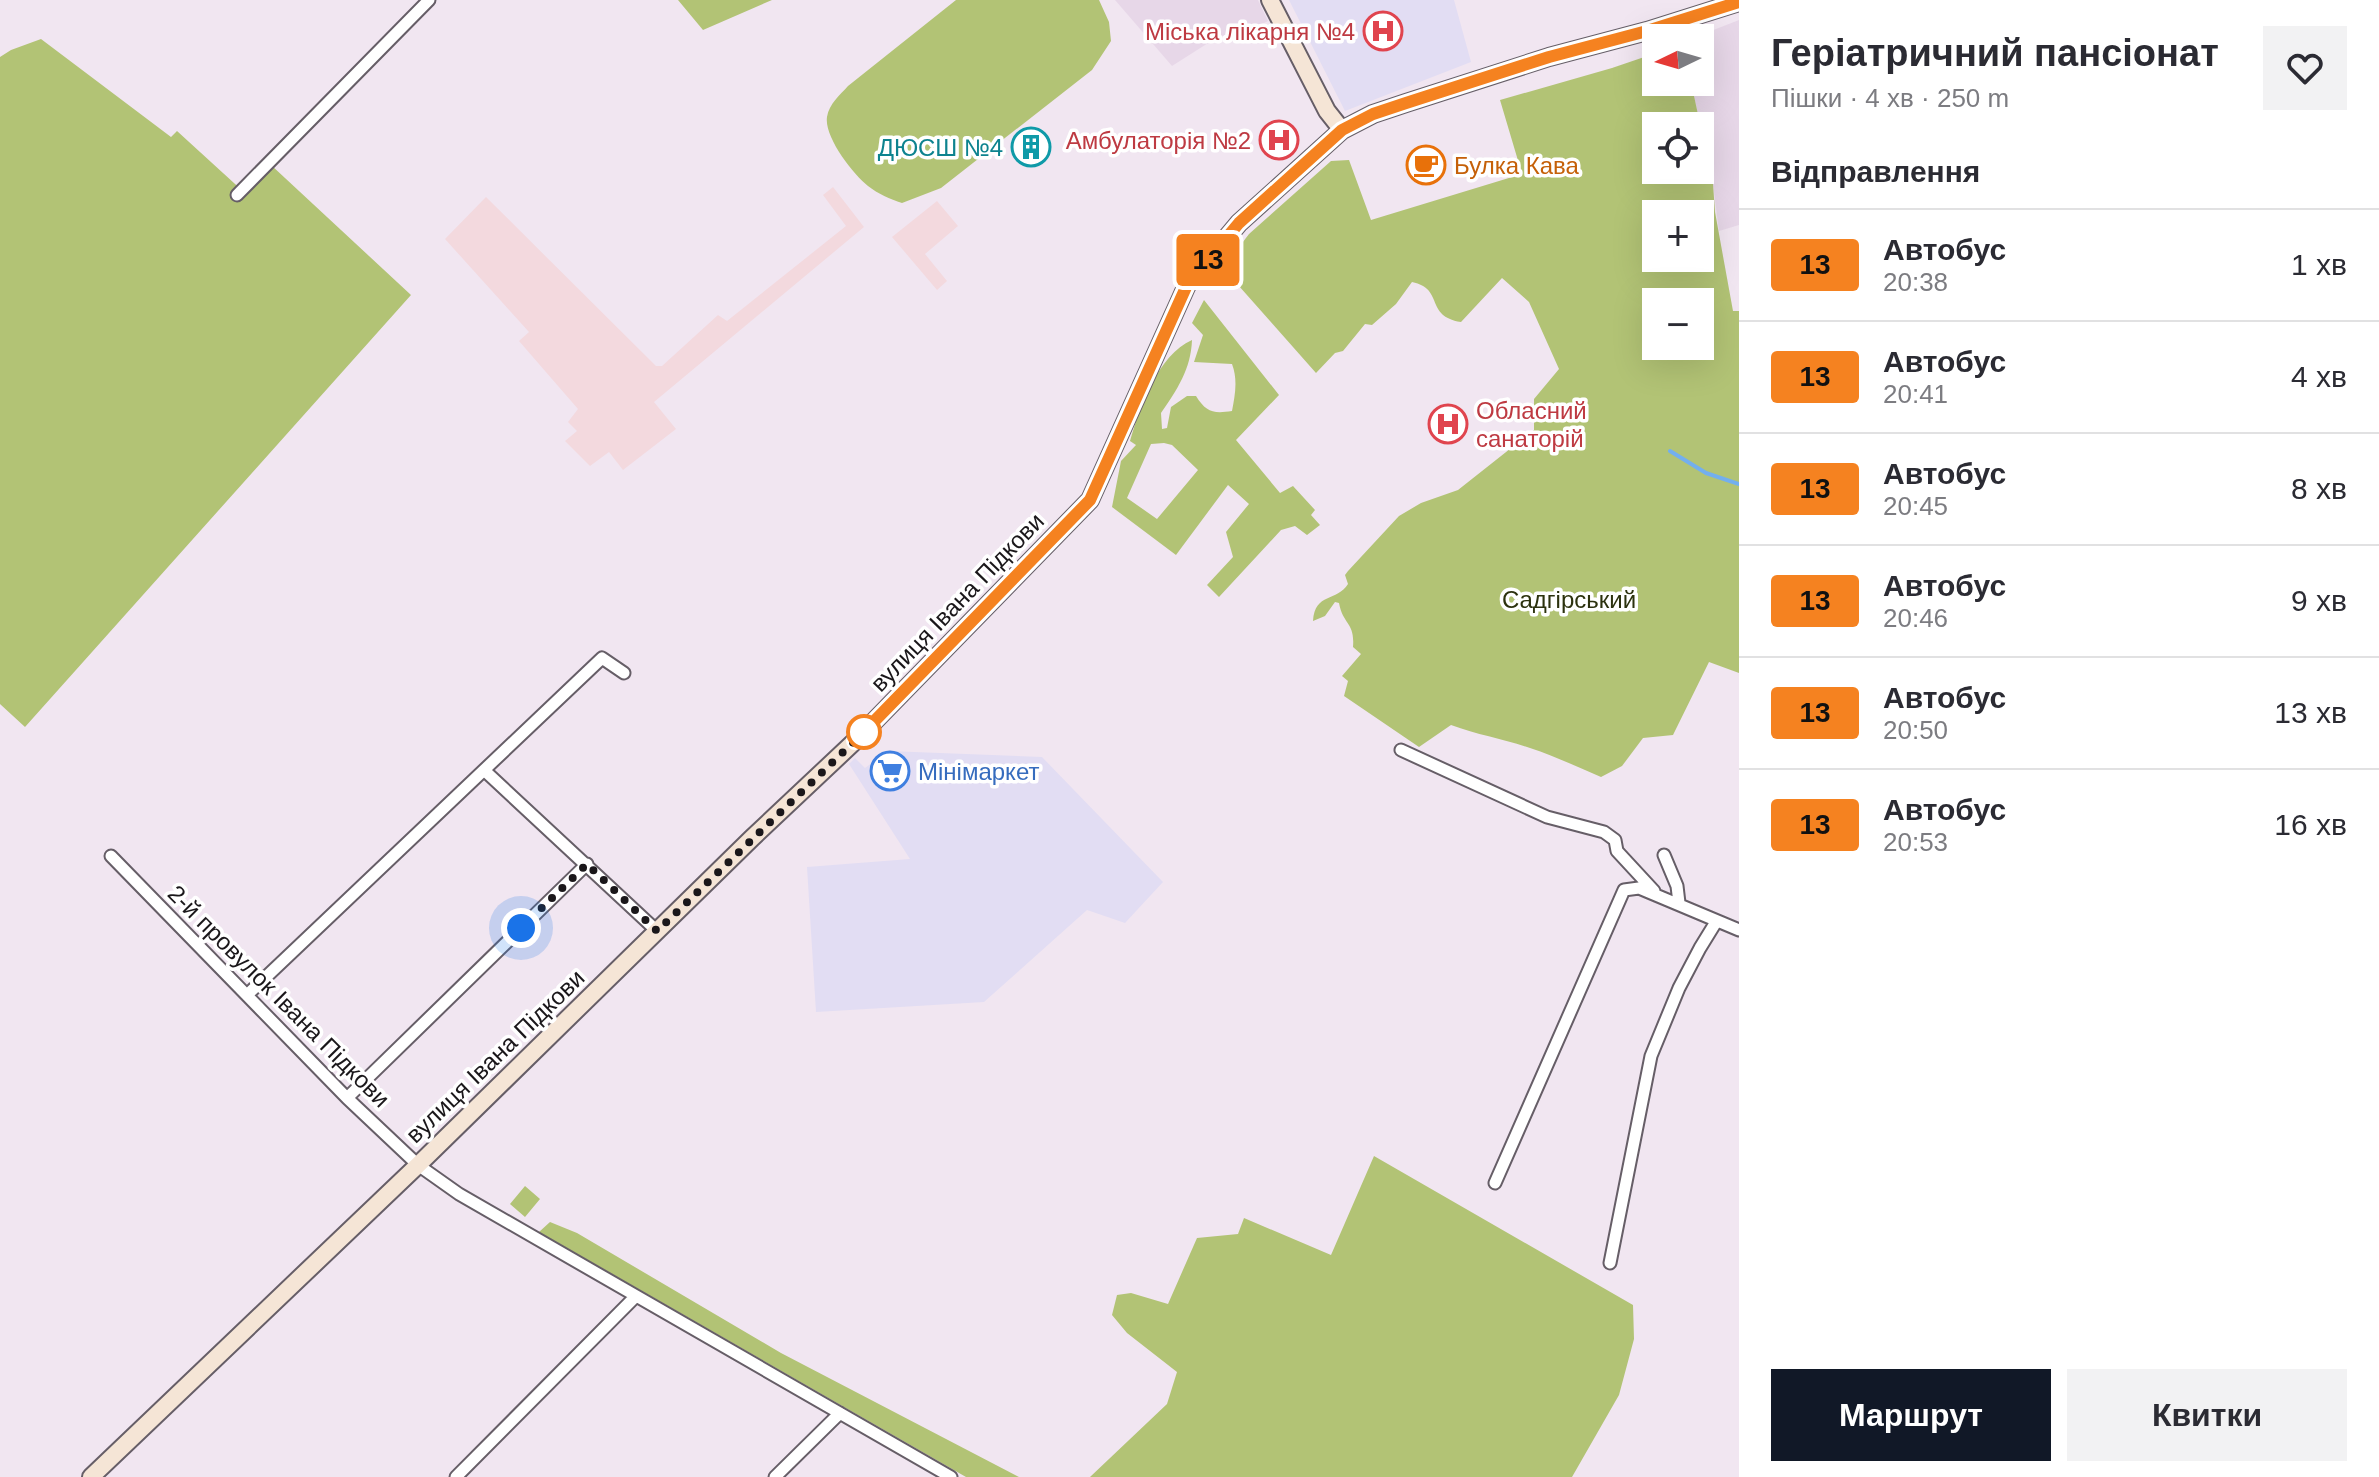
<!DOCTYPE html>
<html lang="uk">
<meta charset="utf-8">
<style>
body{margin:0;font-family:Arial,sans-serif;background:#f2f2f3;color:#2b2b33;height:100vh;display:flex;flex-direction:column;font-size:30px;white-space:nowrap}
*{box-sizing:border-box;margin:0}
p{font-size:26px;color:#7c7c81}
.icon{flex:none;width:44px;height:44px;fill:none;stroke:currentColor;stroke-width:2;stroke-linecap:round;stroke-linejoin:round}
.map{position:relative;flex:1;overflow:hidden}
.side{display:flex;flex-direction:column;background:#fff;width:640px}
.side>*{flex:none}
.badge{padding:0 16px;border-radius:6px;font-size:28px;line-height:52px}
.needle{width:52px;rotate:265deg}
.tools{position:absolute;left:1642px;top:24px;display:grid;gap:16px}
.tools a{display:grid;place-items:center;width:72px;height:72px;border-radius:0px;background:#fff;box-shadow:0 8px 32px #0002;font-size:40px}
.you{position:absolute;width:40px;height:40px;margin:-20px;border:6px solid #fff;border-radius:50%;background:#1a73e8;box-shadow:0 0 0 12px #1a73e833}
.map>.badge{position:absolute;translate:-50% -50%;box-shadow:0 0 0 4px #fff}
h2{padding:0 32px;font-size:30px;line-height:72px}
.round{display:grid;place-items:center;flex:none;width:84px;height:84px;border-radius:0px;background:#f2f2f3}
.head{display:flex;align-items:center;justify-content:space-between;height:136px;padding:0 32px}
h1{font-size:38px;font-weight:700;line-height:60px}
.primary-button{display:flex;gap:16px;margin-top:auto;padding:16px 32px}
.primary-button a{flex:1;height:92px;border-radius:0px;background:#111827;color:#fff;font-size:32px;font-weight:700;line-height:92px;text-align:center}
.primary-button a+a{background:#f2f2f3;color:#2b2b33}
ul{padding:0;list-style:none}
li{display:flex;align-items:center;gap:24px;height:112px;padding:0 32px;border-top:2px solid #e1e1e2}
li div{flex:1}
li b{display:block;font-size:30px}
li em{font-style:normal}
li .badge{min-width:88px;font-weight:700;text-align:center}
main{display:flex;flex:1;min-height:0}
.map>svg:first-child{display:block}
.built{fill:#e7d7e8}
.industrial{fill:#f3d9de}
.medical{fill:#e2ddf3}
.green{fill:#b2c375;fill-rule:evenodd}
.lines{fill:none;stroke-linecap:round;stroke-linejoin:round}
.stream{stroke:#73afee;stroke-width:4}
.street-casing{stroke:#665e67;stroke-width:15}
.secondary-casing{stroke:#665e67;stroke-width:20}
.street{stroke:#fff;stroke-width:11}
.secondary{stroke:#f5e5d6;stroke-width:16}
.line-casing{stroke:#fff;stroke-width:18}
.line{stroke:#f58220;stroke-width:12}
.walk{stroke:#1a171a;stroke-width:8;stroke-dasharray:0 14.4}
.stop-dot{fill:#fff;stroke:#f58220;stroke-width:4}
.labels{text-anchor:middle;dominant-baseline:central;stroke-width:7;stroke-linejoin:round;paint-order:stroke}
.health-label{font-size:24px;fill:#be3a42;stroke:#fff;text-anchor:end}
.culture-label{font-size:24px;fill:#0d838f;stroke:#fff;text-anchor:end}
.food-label{font-size:24px;fill:#c56008;stroke:#fff;text-anchor:start}
.park-label{font-size:24px;fill:#2c320e;stroke:#fff}
.street-label{font-size:24px;fill:#1a171a;stroke:#fff}
.shop-label{font-size:24px;fill:#366cbe;stroke:#fff;text-anchor:start}
</style>
<main>
<div class="map">
<svg width="1739" height="1477" viewBox="0 0 1739 1477">
<rect width="100%" height="100%" fill="#f1e6f1"/>
<path class="built" d="M1115,0H1258L1268,21L1228,42L1216,38L1172,66Z
M1739,20V225L1719,231L1713,184L1691,82H1700V38H1693Z"/>
<path class="industrial" d="M833,187L864,227L654,402L676,429L623,470L609,452L590,466L565,441L577,431L568,422L578,409L519,341L529,332L445,239L486,197L656,366H662L718,315L727,321L846,226L823,195Z
M937,201L958,226L925,254L947,281L937,290L892,237Z"/>
<path class="medical" d="M1289,0H1454L1471,62L1345,111Z
M888,751L1042,757L1163,882L1125,923L1087,910L984,1002L816,1012L807,867L910,859L849,764L855,758L865,768Z"/>
<path class="green" d="M678,0H772L703,30Z
M956,0H1099L1109,22L1111,41L1092,70L941,188L902,203C890,199 878,194 868,186C853,174 824,137 827,117C829,104 840,95 848,86Z
M41,39L171,137L177,131L246,194L271,165L411,295L25,727L0,704V57L11,50Z
M1656,53V82H1691L1713,184L1715,212L1733,311H1739V673L1709,662L1673,735L1643,738L1622,766L1601,777C1578,767 1554,756 1530,748C1504,739 1478,735 1451,725L1419,747L1344,696L1348,681L1342,676L1361,654L1353,647C1355,622 1343,625 1339,603L1335,602L1325,616L1313,621C1315,592 1337,602 1348,584L1345,575L1348,571L1399,516L1421,503L1458,490L1534,430V399L1559,369L1529,302L1502,278L1461,322C1424,316 1445,289 1412,282L1396,304L1372,325L1365,324L1343,351L1335,353L1316,373L1223,268L1249,234L1331,161L1349,160L1371,220L1522,174L1500,100L1612,68ZM1656,126H1700V170H1656ZM1656,214H1700V258H1656ZM1656,302H1700V346H1656Z
M1204,300L1279,395L1236,440L1280,493L1293,486L1315,510L1311,515L1320,525L1307,535L1295,526L1281,530L1219,597L1207,585L1233,557L1226,532L1249,504L1228,485L1176,555L1112,507L1121,461L1136,445L1130,441C1140,407 1158,355 1192,340C1191,369 1177,390 1161,413L1162,429L1167,428L1171,407L1187,396H1196C1206,412 1213,414 1232,411C1235,395 1238,380 1232,364L1194,362L1203,335L1192,323ZM1164,443L1172,445L1198,470L1157,519L1127,498L1151,444Z
M1374,1156L1633,1305L1634,1339L1619,1395L1572,1477H1090L1167,1404L1177,1372L1127,1333L1112,1315L1117,1295L1131,1293L1168,1304L1197,1238L1238,1234L1244,1218L1331,1255Z
M525,1186L540,1199L525,1217L510,1204Z
M550,1222L577,1233L781,1353L1019,1477H966L539,1232Z"/>
<g class="lines">
<path class="stream" d="M1670,451L1706,473L1739,484"/>
<defs>
<path id="street" d="M237,195L429,0
M1401,750L1547,817L1604,832L1615,840L1617,851L1654,891
M485,771L657,931
M1664,855L1677,886L1679,903
M111,856L347,1098L418,1165L459,1194L951,1477
M247,995L602,658L624,673
M347,1098L587,864
M1495,1183L1624,890L1639,888L1739,930
M1610,1263L1651,1056L1679,988L1700,948L1716,922
M456,1477L636,1296
M775,1477L840,1413"/>
<path id="secondary" d="M1270,0L1327,111L1342,130
M91,1477L418,1165L752,838L855,741L1090,500L1187,285L1239,223L1342,130L1373,114L1406,103L1549,57L1647,31L1739,2"/>
</defs>
<use href="#street" class="street-casing"/>
<use href="#secondary" class="secondary-casing"/>
<use href="#street" class="street"/>
<use href="#secondary" class="secondary"/>
</g>
<g class="lines">
<defs>
<path id="line" d="M855,741L1090,500L1187,285L1239,223L1342,130L1373,114L1406,103L1549,57L1647,31L1739,2"/>
</defs>
<use href="#line" class="line-casing"/>
<use href="#line" class="line"/>
<path class="walk" d="M521,928L587,864L657,931L867,729L864,732"/>
</g>
<defs>
<symbol id="hospital-ring" viewBox="-11 -11 22 22"><circle r="9.5" fill="#fff" stroke="#e0444e" stroke-width="1.5"/><path d="M-5-5h3v3.5h4V-5h3V5h-3V1.5h-4V5h-3Z" fill="#e0444e"/></symbol>
<symbol id="building-ring" viewBox="-11 -11 22 22"><circle r="9.5" fill="#fff" stroke="#0f9aa8" stroke-width="1.5"/><path d="M-4-6H4V6H1V3H-1V6H-4ZM-2.5-4.3h1.7v1.8h-1.7ZM.8-4.3h1.7v1.8H.8ZM-2.5-1h1.7V.8h-1.7ZM.8-1h1.7V.8H.8Z" fill="#0f9aa8"/></symbol>
<symbol id="cafe-ring" viewBox="-11 -11 22 22"><circle r="9.5" fill="#fff" stroke="#e8710a" stroke-width="1.5"/><path d="M-5.5-4.5H6V0H3Q3 3.5 0 3.5H-2.5Q-5.5 3.5-5.5 0ZM3-3.2v2h1.7v-2ZM-6 4.5H4V6H-6Z" fill="#e8710a"/></symbol>
<symbol id="supermarket-ring" viewBox="-11 -11 22 22"><circle r="9.5" fill="#fff" stroke="#3f7fe0" stroke-width="1.5"/><path d="M-6-5.5h2.5l.6 2H6L4.5 2H-2.5L-4.4-4H-6ZM-1.5 3.2a1.3 1.3 0 1 0 .1 0ZM3 3.2a1.3 1.3 0 1 0 .1 0Z" fill="#3f7fe0"/></symbol>
</defs>
<g fill-rule="evenodd">
<use href="#hospital-ring" x="1361" y="9" width="44" height="44"/>
<use href="#hospital-ring" x="1257" y="118" width="44" height="44"/>
<use href="#building-ring" x="1009" y="125" width="44" height="44"/>
<use href="#cafe-ring" x="1404" y="143" width="44" height="44"/>
<use href="#hospital-ring" x="1426" y="402" width="44" height="44"/>
<use href="#supermarket-ring" x="868" y="749" width="44" height="44"/>
</g>
<circle class="stop-dot" cx="864" cy="732" r="16"/>
<g class="labels">
<g class="health-label">
<text x="1355" y="31">Міська лікарня №4</text>
<text x="1251" y="140">Амбулаторія №2</text>
<text x="1476" y="410" text-anchor="start">Обласний<tspan x="1476" dy="28">санаторій</tspan></text>
</g>
<g class="culture-label">
<text x="1003" y="147">ДЮСШ №4</text>
</g>
<g class="food-label">
<text x="1454" y="165">Булка Кава</text>
</g>
<g class="park-label">
<text x="1569" y="599">Садгірський</text>
</g>
<g class="street-label">
<text transform="translate(957 602) rotate(-46)">вулиця Івана Підкови</text>
<text transform="translate(279 996) rotate(45)">2-й провулок Івана Підкови</text>
<text transform="translate(495 1056) rotate(-44)">вулиця Івана Підкови</text>
</g>
<g class="shop-label">
<text x="918" y="771">Мінімаркет</text>
</g>
</g>
</svg>
<div class="tools">
<a><svg class="needle" viewBox="-14 -14 28 28"><path d="M0-13l5 13h-10z" fill="#e53935"/><path d="M0 13l5-13h-10z" fill="#7c7c81"/></svg></a>
<a><svg class="icon" aria-label="locate" viewBox="0 0 24 24"><circle cx="12" cy="12" r="6"/><path d="M12 2v4M12 18v4M2 12h4M18 12h4"/></svg></a>
<a>+</a>
<a>−</a>
</div>
<div class="you" style="left:521px;top:928px"></div>
<b class="badge" style="left:1208px;top:260px;background:#f58220;color:#111">13</b>
</div>
<section class="side">
<div class="head"><div><h1>Геріатричний пансіонат</h1><p>Пішки · 4 хв · 250 m</p></div><a class="round"><svg class="icon" aria-label="heart" viewBox="0 0 24 24"><path d="M12 20l-8-8c-3-5 5-10 8-4 3-6 11-1 8 4z"/></svg></a></div>
<h2>Відправлення</h2>
<ul>
<li><span class="badge" style="background:#f58220;color:#111">13</span><div><b>Автобус</b><p>20:38</p></div><em>1 хв</em></li>
<li><span class="badge" style="background:#f58220;color:#111">13</span><div><b>Автобус</b><p>20:41</p></div><em>4 хв</em></li>
<li><span class="badge" style="background:#f58220;color:#111">13</span><div><b>Автобус</b><p>20:45</p></div><em>8 хв</em></li>
<li><span class="badge" style="background:#f58220;color:#111">13</span><div><b>Автобус</b><p>20:46</p></div><em>9 хв</em></li>
<li><span class="badge" style="background:#f58220;color:#111">13</span><div><b>Автобус</b><p>20:50</p></div><em>13 хв</em></li>
<li><span class="badge" style="background:#f58220;color:#111">13</span><div><b>Автобус</b><p>20:53</p></div><em>16 хв</em></li>
</ul>
<div class="primary-button"><a>Маршрут</a><a>Квитки</a></div>
</section>
</main>
